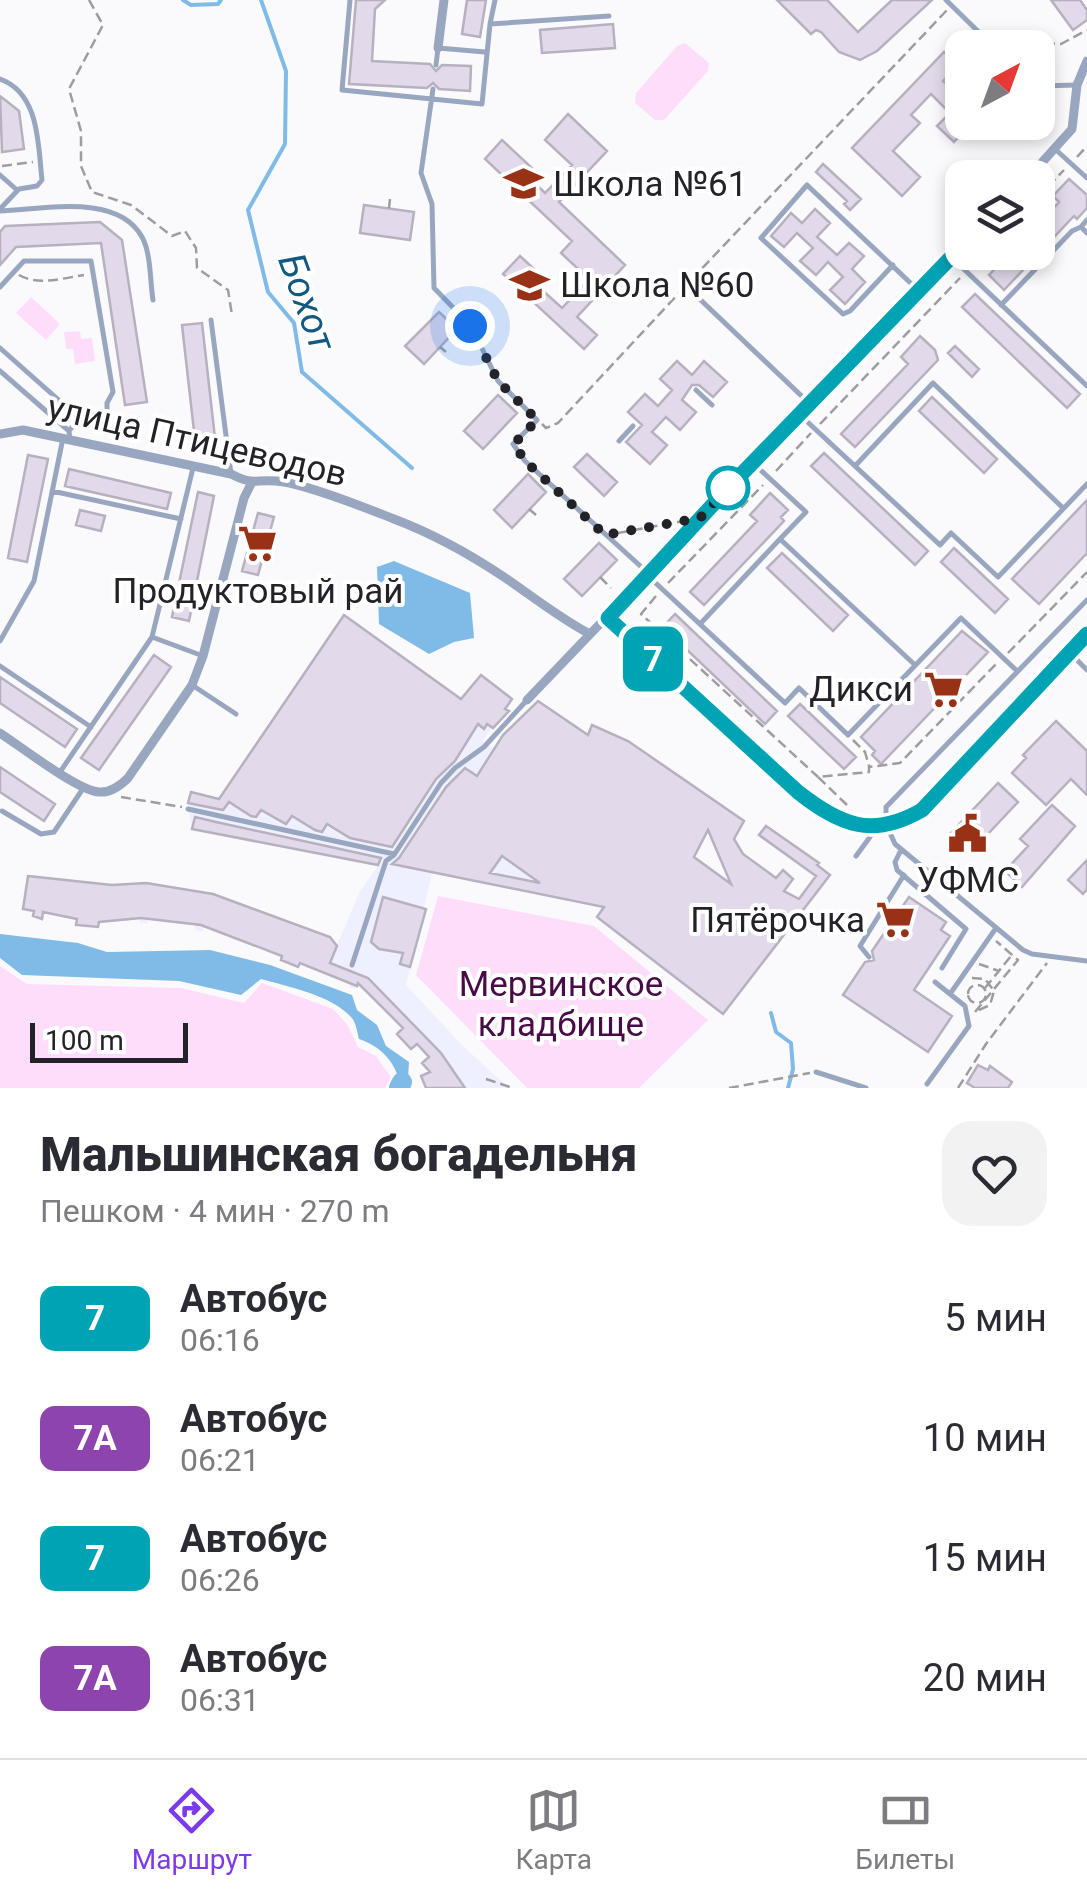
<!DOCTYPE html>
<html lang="ru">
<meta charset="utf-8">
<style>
body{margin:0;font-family:Roboto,sans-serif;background:#f2f2f3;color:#2b2b33;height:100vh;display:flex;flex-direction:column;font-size:38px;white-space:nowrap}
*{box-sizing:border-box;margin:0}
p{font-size:32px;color:#7c7c81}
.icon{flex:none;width:55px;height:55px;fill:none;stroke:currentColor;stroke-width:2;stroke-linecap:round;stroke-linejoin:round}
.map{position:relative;height:1088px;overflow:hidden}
.side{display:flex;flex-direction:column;background:#fff;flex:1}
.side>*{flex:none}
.badge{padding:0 20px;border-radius:15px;font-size:35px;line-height:65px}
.needle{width:65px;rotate:41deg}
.controls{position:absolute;left:945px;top:30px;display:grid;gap:20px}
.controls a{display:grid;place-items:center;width:110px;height:110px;border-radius:20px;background:#fff;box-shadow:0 5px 15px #0003;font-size:50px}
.scale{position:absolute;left:30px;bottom:25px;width:158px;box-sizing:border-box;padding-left:10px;border:5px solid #222228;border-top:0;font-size:28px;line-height:35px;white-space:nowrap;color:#222228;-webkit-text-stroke:8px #fff;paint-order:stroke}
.you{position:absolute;width:50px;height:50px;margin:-25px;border:8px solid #fff;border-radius:50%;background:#1a73e8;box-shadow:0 0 0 15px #1a73e833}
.map>.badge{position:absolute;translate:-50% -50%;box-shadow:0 0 0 5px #fff}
.round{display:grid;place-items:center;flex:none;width:105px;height:105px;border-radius:30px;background:#f2f2f3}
.headline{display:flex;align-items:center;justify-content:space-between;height:170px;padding:0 40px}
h1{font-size:48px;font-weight:800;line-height:75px}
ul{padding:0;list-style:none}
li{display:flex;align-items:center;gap:30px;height:120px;padding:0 40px}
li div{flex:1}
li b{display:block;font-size:38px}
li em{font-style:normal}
li .badge{min-width:110px;font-weight:700;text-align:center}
.tabs{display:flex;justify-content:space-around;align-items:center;height:140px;border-top:2px solid #e1e1e2;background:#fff;font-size:28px;color:#7c7c81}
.tabs a{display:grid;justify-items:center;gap:5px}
.tabs .active{color:#7c3aed}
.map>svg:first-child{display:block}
.built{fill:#eff0ff}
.green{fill:#feddfb}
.water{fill:#7fbbe6}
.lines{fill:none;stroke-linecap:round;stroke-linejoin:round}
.stream{stroke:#7fbbe6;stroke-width:4}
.river{stroke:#7fbbe6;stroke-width:20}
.building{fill:#e2daea;stroke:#b7b0bf;stroke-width:2.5;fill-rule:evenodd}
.path{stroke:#9d9da1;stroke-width:2.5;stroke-dasharray:10 5;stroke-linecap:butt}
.lane{stroke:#99a6bf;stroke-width:5}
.street{stroke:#99a6bf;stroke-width:9}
.line-casing{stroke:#fff;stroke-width:22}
.line{stroke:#00a3b4;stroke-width:15}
.walk{stroke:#222228;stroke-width:10;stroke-dasharray:0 18}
.stop-dot{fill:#fff;stroke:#00a3b4;stroke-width:5}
.labels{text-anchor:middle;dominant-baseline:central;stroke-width:8;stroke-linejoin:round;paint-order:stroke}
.poi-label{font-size:35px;fill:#222228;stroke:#fff;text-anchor:start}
.street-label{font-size:35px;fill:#222228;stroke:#fff}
.park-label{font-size:35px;fill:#490b48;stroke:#fff}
.water-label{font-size:38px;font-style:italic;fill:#125982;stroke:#fff}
</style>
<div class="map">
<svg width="1087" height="1088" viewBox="0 0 1087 1088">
<rect width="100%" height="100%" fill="#fafafd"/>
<path class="built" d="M344,615L460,698L481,675L512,699L483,741L660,862L604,907L432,873L406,985L464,1047L509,1088H426L421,1076L430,1072L422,1063L429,1056L417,1044L411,1049L406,1044L412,1038L409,1034L401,1040L397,1034L403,1028L364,989L357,986L355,989L349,987L350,983L301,963L298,967L281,960L282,955L258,946L204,927L203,932L195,930V925L149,919L147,924L140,923V918L76,925V919L44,912L42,919L33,916V911L24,909L28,876L112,885L330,937L337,945L360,891L378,866L192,829L188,809L191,792L219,798Z"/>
<path class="green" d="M685,43L709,63L708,71L664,120H655L635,103L636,93L677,46Z
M31,297L60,324L46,340L16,313Z
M80,331L81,339L92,338L95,361L75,364L73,349H66L64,332Z
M438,896L594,926L708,1020L639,1088H527L416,975Z
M0,966L27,984L181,988L244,1003L262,983L333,1009L347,1024L358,1047L376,1056L391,1077L385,1088H0Z"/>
<path class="water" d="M394,561L470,593L474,638L454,642L429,654L379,624L377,567Z
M0,934L78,943L107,952L210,950L270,965L352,995L357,1010L377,1025L386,1046L409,1062L408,1078L400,1083C394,1060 381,1047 359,1039C357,1031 356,1022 351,1017C331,995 289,987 261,979L241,995L179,981L22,975L0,958Z"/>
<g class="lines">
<path class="stream" d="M183,0L191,5L218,4L221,0
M261,0L286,71L285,144L248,210L268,292L294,323L302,372L412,468
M771,1013L776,1032L791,1043L793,1069L788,1088"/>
<path class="river" d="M399,1088L402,1082"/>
</g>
<path class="building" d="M356,0H385L375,9L372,61L430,64L436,71L442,65L471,66L470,91L439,89L433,83L427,88L349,84Z
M467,0H486L480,37L462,34Z
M777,0H827L858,32L892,0H932L877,51L860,60L839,52L821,32L816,30L811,34Z
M1051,0H1080L1087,10V20L1073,30Z
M613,24L615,48L542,53L540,30Z
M944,52L958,65L943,81L962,100V122H973L954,142L937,126L950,113L931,94L911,115L920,123L893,151L920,177L902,196L852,148Z
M0,96L19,111L24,149L2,152Z
M568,114L607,151L559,202L625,265L577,317L597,335L584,349L503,274L520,256L548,282L541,289L562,308L589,279L561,253L572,241L485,159L502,140L532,168L526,175L545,193L572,165L545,140Z
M823,164L861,199L850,210L844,204L847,201L816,172Z
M1069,179L1087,195V208L1077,219L1074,216L1004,290L989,275L1011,252H1038V225L1059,202L1053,196Z
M364,205L414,212L410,240L360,233Z
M815,209L830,223L817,237L837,255L849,243L864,256L852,269L865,282L845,304L830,290L843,277L828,262L816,275L800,261L813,248L797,233L784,247L771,236L791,213L802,223Z
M100,222L122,240L147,402L125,405L101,243L16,247L0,265V232L5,226Z
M975,294L1080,394L1067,408L962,307Z
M439,312L457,329L424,364L405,346Z
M202,323L216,447L196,449L182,325Z
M920,336L935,350L938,360L855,447L841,434L908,364L901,357Z
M955,346L979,369L972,377L948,353Z
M677,361L692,375L704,361L727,382L713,397L699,385H692L682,400L696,412L680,430L666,417L652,432L667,445L650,464L626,442L642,425L628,412L645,394L658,406L672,390L660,379Z
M498,395L517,413L483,449L464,431Z
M932,397L997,459L984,473L919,411Z
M824,453L928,551L915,565L811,466Z
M587,454L617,482L604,496L574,467Z
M28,455L48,459L27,562L8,558Z
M69,469L171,493L167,509L65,486Z
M528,474L546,492L512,528L494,510Z
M198,492L214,496L189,621L172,617Z
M770,493L788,510L781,517L784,521L704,605L690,592L757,521L750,515Z
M1087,500V553L1039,604L1012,579Z
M80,510L105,516L101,531L76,525Z
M258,513L274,517L258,575L242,571Z
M599,543L617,560L582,596L564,579Z
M954,548L1008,599L995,613L941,562Z
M782,553L848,615L833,631L767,568Z
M675,614L777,711L765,724L663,627Z
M344,615L461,699L481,675L512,699L505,709L509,711L493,728L487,724L484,729L478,724L455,761L436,779L392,847L350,838L327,824L322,832L315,830L292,816L286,824L261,810L256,817L251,816L229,802L223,810L188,803L191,792L219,799Z
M962,631L988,652L881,764L872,755L875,751L861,737Z
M154,655L171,667L99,770L81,758Z
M0,677L77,729L65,747L0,703Z
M538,701L588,735L592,725L628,741L744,821L734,839L743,854L776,878L783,870L793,879L784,891L799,899L816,876L759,835L766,826L819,863L817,865L830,875L723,1014L597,917L604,907L392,864L399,858L446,787L465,768L477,776L503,735ZM708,830L731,884L694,857ZM502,856L540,883L490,873Z
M800,704L856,757L844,769L788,716Z
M1056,721L1087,751V795L1071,779L1046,805L1012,773L1026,758L1023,755Z
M0,767L55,804L44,821L0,792Z
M998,783L1018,802L970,853L950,834Z
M1052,805L1075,826L1022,887L1005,871L1028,846L1020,839Z
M195,817L216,822L381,858L378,865L192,829Z
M1087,860V889L1083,894L1068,880Z
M28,876L112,885L146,883L213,894L330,937L337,946L330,963L368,978L441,1053L465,1088H426L421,1076L430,1072L422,1063L429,1057L417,1044L411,1049L397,1034L403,1028L358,983L357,986L300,963L298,967L281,960L282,956L201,925L141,918L99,922L98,927L76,925L77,919L43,912L42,919L33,916L34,911L23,909Z
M383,897L426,909L410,967L400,964L403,953L379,949L371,942Z
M909,897L946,922L941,930L950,936L914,990L952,1016L928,1052L843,995L865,962L874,960L872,951Z
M978,1065L988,1070L990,1066L1012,1082L1008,1088H975L967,1083Z"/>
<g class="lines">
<path class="path" d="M89,0L103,25L69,89L81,131V166L92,192L131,205L172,236L185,231L196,248L197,268L228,290L232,315
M1000,42L1061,44L1087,30
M1077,157L1087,146
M2,166L33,162
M1038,197L1064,170
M389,208L390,199
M972,265L985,252
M19,275C38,286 63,278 84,275
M692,279L948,9
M440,347L446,352
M542,424L546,428L558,423L680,292
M820,424L960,278
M776,471L811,433
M529,509L536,515
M618,533L684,521
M600,577L611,588
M668,583L763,485
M656,596L641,614L818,777
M1008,653L1087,572
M853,740L865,752L869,766
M121,797L182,807
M847,805L818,777L869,772V767L900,763L998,662
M979,964L999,971
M972,978L985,979L994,991L990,1005L977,1011
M968 994a9 9 0 1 1 18 0a9 9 0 1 1-18 0Z
M985,988L1011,956
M975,1012L1018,960L996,941
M486,1079L513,1088
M729,1088L810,1073
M958,1088L986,1044L1047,963"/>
<path class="lane" d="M350,0L342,90L482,104L490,24L609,16
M946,0L995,48
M490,24L495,0
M436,65L438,48L485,52
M0,79C40,93 38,146 42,180L37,186L19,189L0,209
M1038,86L1077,85
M433,89L421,173L432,204L434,288L471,326L498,381L537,420L513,444L525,461L648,573
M1055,149L1087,178
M0,175L17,190
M0,211C41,210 117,192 142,237C151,253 150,281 153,300
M1087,220L1081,227L1087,233
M951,257L1087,386
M893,265L850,311L843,314L761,238L807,185L919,291
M686,286L810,404
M0,287L24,261H91L113,392L107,403V413L79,418
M1001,305L1072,231L1081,227
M211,320L231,474
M0,348L79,418L69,431
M0,371L69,431L70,440
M696,390L712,405
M800,415L940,545L951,533L998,577L1087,484
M619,441L633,426
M755,465L806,512L780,539L915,665
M855,466L933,383L1063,508
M52,491L181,519
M647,575L785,703L799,688L848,735L961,618L1017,671
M1087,600L886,807V824L895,844L1023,950L1032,954L1087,961
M701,623L780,539
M152,637L203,656
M0,641L34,581L63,438
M1071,654L1087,670
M0,666L91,727
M192,685L236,714
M60,772L152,637L193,468
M188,809L394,854
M2,811L41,834L54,832L84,787
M901,850L895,862L897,870L966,929L942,968
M856,856L870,837L872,827
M869,957L860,946L904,875
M352,965L386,861L394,855L441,783L455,768L484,747L527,700
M935,982L950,994
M816,1072L866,1088
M927,1084L969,1026L965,1006L950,994L996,928"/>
<path class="street" d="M438,48L444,0
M1028,178L1072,129L1077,85L1087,61
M0,434L23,430L231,474C255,486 253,479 276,481C304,483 366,508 394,519C431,533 471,555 504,577C532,596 558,617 588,633
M608,618L798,792C840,825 872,839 922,810L1087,635
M527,700L962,246
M0,733C20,746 78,791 99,792C110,793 121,785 128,778L192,685L203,656L244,498L251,484"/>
</g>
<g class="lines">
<defs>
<path id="line" d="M962,246L732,484L608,618L798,792C840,825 872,839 922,810L1087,634"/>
</defs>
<use href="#line" class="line-casing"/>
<use href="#line" class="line"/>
<path class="walk" d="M470,326L498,381L537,420L514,444L525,461L605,535L700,518L728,488"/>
</g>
<defs>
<symbol id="school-bare" viewBox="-9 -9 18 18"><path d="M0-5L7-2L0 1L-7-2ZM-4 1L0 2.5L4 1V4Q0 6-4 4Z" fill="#993116" stroke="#fff" stroke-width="2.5" paint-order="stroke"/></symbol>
<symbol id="supermarket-bare" viewBox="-9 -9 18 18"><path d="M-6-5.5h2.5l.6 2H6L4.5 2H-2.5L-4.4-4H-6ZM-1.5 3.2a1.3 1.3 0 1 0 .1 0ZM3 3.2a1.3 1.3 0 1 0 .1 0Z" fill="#993116" stroke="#fff" stroke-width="2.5" paint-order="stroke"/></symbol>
<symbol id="civic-bare" viewBox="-9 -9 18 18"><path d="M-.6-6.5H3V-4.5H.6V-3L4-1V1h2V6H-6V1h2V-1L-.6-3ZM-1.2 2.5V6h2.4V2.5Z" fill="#993116" stroke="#fff" stroke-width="2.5" paint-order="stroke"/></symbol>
</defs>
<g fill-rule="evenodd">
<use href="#school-bare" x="496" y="156" width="55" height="55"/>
<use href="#school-bare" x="502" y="258" width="55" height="55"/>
<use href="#supermarket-bare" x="230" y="516" width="55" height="55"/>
<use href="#supermarket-bare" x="916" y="662" width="55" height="55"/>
<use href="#civic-bare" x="940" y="806" width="55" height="55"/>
<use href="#supermarket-bare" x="868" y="892" width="55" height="55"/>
</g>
<circle class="stop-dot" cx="728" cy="488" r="20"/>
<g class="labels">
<g class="poi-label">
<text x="553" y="184">Школа №61</text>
<text x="560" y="285">Школа №60</text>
<text x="258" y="591" text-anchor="middle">Продуктовый рай</text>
<text x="913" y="689" text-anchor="end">Дикси</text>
<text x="968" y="880" text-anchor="middle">УФМС</text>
<text x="865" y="920" text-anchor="end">Пятёрочка</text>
</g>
<g class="street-label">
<text transform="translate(197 441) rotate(13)">улица Птицеводов</text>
</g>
<g class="park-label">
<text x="561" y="984">Мервинское<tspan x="561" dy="40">кладбище</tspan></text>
</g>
<g class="water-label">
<text transform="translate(307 302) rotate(70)">Бохот</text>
</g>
</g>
</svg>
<div class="controls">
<a><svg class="needle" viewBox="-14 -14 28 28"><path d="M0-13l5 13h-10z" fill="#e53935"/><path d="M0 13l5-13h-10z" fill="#7c7c81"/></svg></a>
<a><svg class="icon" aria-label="layers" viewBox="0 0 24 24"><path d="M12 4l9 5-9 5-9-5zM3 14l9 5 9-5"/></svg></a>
</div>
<div class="scale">100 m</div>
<div class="you" style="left:470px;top:326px"></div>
<b class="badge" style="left:653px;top:659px;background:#00a3b4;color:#fff">7</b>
</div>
<section class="side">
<div class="headline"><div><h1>Мальшинская богадельня</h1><p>Пешком · 4 мин · 270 m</p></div><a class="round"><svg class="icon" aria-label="heart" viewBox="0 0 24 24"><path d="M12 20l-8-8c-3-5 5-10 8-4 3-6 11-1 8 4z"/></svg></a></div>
<ul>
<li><span class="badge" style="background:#00a3b4;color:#fff">7</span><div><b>Автобус</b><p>06:16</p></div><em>5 мин</em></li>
<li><span class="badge" style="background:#8e44ad;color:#fff">7А</span><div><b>Автобус</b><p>06:21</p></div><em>10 мин</em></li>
<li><span class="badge" style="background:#00a3b4;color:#fff">7</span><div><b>Автобус</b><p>06:26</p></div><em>15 мин</em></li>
<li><span class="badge" style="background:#8e44ad;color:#fff">7А</span><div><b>Автобус</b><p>06:31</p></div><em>20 мин</em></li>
</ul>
</section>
<nav class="tabs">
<a class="active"><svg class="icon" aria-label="directions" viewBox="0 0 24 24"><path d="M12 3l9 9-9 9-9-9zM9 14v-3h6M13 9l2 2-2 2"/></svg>Маршрут</a>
<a><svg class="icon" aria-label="map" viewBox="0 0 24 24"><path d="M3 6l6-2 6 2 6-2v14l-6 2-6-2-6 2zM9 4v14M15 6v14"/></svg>Карта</a>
<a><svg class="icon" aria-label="tickets" viewBox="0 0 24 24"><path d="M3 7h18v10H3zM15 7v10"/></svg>Билеты</a>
</nav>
